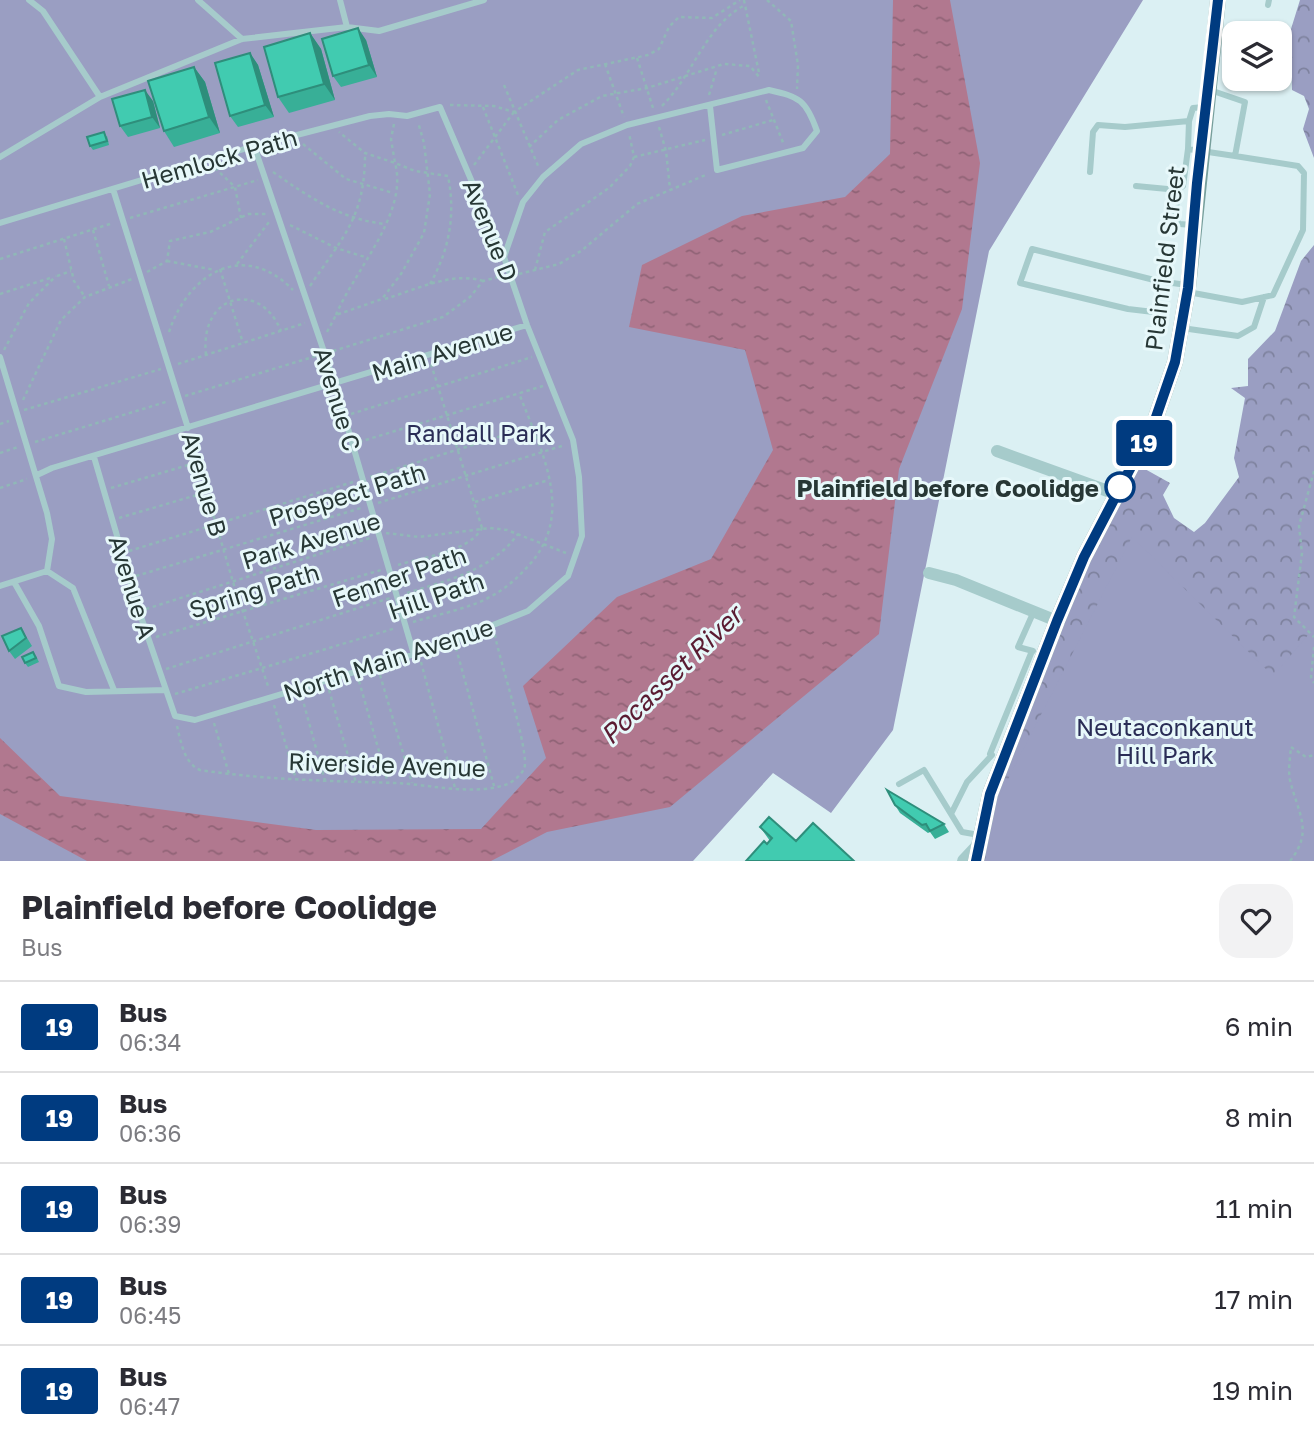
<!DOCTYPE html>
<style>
body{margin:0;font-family:"Golos Text",sans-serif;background:#f2f2f3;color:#2b2b33;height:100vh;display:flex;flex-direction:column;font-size:26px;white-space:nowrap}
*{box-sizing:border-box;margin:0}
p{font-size:23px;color:#7c7c81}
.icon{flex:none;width:38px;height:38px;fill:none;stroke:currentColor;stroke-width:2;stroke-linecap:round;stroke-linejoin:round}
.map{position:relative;height:861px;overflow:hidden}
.details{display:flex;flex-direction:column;background:#fff;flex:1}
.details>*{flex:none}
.badge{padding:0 14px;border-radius:5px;font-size:24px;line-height:46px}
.controls{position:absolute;left:1222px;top:21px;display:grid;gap:14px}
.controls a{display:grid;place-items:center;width:70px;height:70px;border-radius:14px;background:#fff;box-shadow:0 2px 5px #0004;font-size:35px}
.map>.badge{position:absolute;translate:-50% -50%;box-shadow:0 0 0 4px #fff}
.round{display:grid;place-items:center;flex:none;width:74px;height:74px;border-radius:21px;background:#f2f2f3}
.overview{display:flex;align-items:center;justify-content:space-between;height:119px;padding:0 21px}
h1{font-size:33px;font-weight:700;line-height:52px}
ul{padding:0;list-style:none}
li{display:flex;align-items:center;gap:21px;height:91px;padding:0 21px;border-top:2px solid #e1e1e2}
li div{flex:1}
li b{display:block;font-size:26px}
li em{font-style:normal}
li .badge{min-width:77px;font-weight:700;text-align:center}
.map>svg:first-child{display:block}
.forest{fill:url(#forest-crowns)}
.park{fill:#9a9ec2}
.water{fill:url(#water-ripples)}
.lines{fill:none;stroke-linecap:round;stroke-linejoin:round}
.path{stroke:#90b7b7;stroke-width:2.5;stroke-dasharray:3.5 3.5;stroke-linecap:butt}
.service{stroke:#a6cbcb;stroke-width:6}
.minor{stroke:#a6cbcb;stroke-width:12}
.tertiary{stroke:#a6cbcb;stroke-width:14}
.secondary{stroke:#779f9c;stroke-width:16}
.wall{fill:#38af97}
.shaded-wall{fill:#2e8e7b}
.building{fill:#41cbb0;stroke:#2e8e7b;stroke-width:2}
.line-casing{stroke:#fff;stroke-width:16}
.line{stroke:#003b80;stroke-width:10}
.stop-dot{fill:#fff;stroke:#003b80;stroke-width:3.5}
.labels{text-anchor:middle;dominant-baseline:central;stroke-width:6;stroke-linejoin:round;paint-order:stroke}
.street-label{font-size:24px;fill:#273735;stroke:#e7f8fa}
.park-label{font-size:24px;fill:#2a2d56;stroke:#e7f8fa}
.stop-label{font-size:24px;font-weight:bold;fill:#273735;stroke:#e7f8fa;text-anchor:end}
.water-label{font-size:26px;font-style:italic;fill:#5a1b32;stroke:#e7f8fa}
</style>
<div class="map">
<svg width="1314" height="861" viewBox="0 0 1314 861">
<defs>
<pattern id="forest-crowns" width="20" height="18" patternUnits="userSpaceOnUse" patternTransform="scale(1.75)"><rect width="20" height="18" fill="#9a9ec2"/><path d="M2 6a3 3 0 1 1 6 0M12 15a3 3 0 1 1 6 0" fill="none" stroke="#7e829e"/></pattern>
<pattern id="water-ripples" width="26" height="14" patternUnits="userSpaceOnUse" patternTransform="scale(1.75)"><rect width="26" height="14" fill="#b1788f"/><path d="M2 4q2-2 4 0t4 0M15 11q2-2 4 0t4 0" fill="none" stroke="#906376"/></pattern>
</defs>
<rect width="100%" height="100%" fill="#dbf0f3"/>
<path class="forest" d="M1300,0H1314V158L1303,129L1309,109L1304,96L1292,90L1291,29Z
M1314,245V861H976L981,834L1060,614L1136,464L1170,483L1163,495L1174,518L1194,532L1205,523L1239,477L1234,458L1245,398L1231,388L1248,386V359L1275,331L1301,261Z"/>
<path class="park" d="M0,0H1143L989,251L893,730L831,813L773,773L693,861H0Z
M1132,537L1273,676L1314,628V861H986L983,828Z"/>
<path class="water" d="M893,0H950L980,163L962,309L899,469L879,634L670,807L547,832L491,861H87L0,814V738L60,796L316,830L481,829L546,758L523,686L617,597L711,559L773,450L745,350L629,327L642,265L742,216L845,197L890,154Z"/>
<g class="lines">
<path class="path" d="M744,0L759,73
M767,0L791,21L798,65L797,89
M637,58L654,111
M605,64L624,117
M504,85L539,168
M709,95L717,68
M766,100L784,145
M450,105L494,106L514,112L578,70L648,55L659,49L669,27L679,17L712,18L740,0
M662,106C694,74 705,26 745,5
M483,107L518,195
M394,124L391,139L395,163L415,171L448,176C456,216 449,251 429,286
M659,127L666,151L670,189
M722,135L773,120
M303,144L346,179L393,193
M529,147L558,120L602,96L647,88L724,64L750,66L760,78
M634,157L705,140
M474,165L514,112
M215,168L235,187L241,218
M273,172C309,197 342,220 386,224
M130,218L258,180
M290,225L336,248L368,258
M93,230L109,286
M64,239L74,281L85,297
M0,259L113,223
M167,261L215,270
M237,264L269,222
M220,269L243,343
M535,270L545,232L609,188L630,166L634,157L629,133
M147,272L167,261L170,241L210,232L248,214H269
M519,274L559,264L581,251L637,204L708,174
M57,276L71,271
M310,286C343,237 365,217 365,154
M0,294L50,278
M385,299C415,290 452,271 483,281
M336,315C354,271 409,213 395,163L365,153L339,132
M169,332C188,274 243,239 293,290
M327,332L336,315L382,299L401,274L424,233L430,194L424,143L418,122
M4,350L29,303L56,276
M333,351L443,317L470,297L483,281L502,276
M206,355C199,294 260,279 281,331
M178,364L305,323
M431,364L482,528
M185,396L316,356
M23,400L61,320L85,297L132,279
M24,410L161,369
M351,414L532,357
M0,424L9,421
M190,435L233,582L269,689
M35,442L169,401
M359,442L543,386
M0,453L18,447
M1314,471L1299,526L1302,553L1294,617L1314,637
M370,477L530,427
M0,488L27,479
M111,488L198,462
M475,502L549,480
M378,503L565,445
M119,518L207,492
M386,533L419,537L490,528L507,530L566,553
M129,551L353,482
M398,565C423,557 469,552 482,528
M136,576L361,508
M407,593C448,580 491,571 518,534
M146,609L370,538
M413,622C436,615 462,610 484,600C503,591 517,579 530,564C576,512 540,449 519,393
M156,637L381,570
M1314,647L1311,677L1314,683
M456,648L494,786
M421,662L455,788
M166,669L390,598
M380,675L412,783
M359,681L388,783
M329,690L356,783
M175,694L396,628
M302,697L325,781
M274,705L296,779
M214,723L229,774
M177,726C181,742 184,763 200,770C266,780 331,781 397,783C432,785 474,796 508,784C514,781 521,775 524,769C531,755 499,659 495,635
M1290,861C1314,831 1298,814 1290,780C1288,770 1290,758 1291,747L1306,757L1314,755"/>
<path class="service" d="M29,0L43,11L100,97
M198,0L242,39
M340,0L347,27
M1268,5L1269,0
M1189,121L1193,108L1204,107
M254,146L335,384L414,655
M0,157L100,97L242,39L347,27L379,31L484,0
M1090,172L1093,132L1098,125L1125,127L1189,121L1188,149L1235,156L1245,102L1210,90
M1136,186L1178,190L1183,186L1188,149
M113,189L188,428
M1178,190L1175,218L1179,224L1193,225
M0,223L254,146L370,116L389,114L407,116L440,107L504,257L527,325L573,440L579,477L582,536L568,576L528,611L438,647L195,720L175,716L139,611L94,457
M504,257L523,202L543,177L581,144L627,125L769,90C800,97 806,100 817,131L803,148L717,170L710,106
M1188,292L1242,302L1273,295L1303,230L1304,173L1298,166L1235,156
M1162,313L1128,309L1020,283L1032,249L1158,281L1187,285
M1182,328L1238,336L1254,327L1264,297
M0,357L47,513L52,539L47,571L0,586
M37,475L52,468L527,325
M47,571L73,588L114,690
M14,582L39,626L59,686L86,692L166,690
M1033,651L1018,647L1034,611
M990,754L1032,651
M899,784L924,770L962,832L979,835
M951,814L967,782L992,755"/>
<path class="minor" d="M997,451L1116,494
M929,573L956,580L1057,621"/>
<path class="tertiary" d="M964,861L979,845"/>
<path class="secondary" d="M976,861L990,794L1057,621L1084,557L1154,423L1175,362L1188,288L1218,0"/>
</g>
<path class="wall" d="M310,33L321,49L335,100L289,113L278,97Z
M366,40L377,77L341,87L333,76Z
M250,53L258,65L274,117L238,127L230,116Z
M194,67L205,82L220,133L174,147L164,131Z
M153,101L160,128L128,137L120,126Z
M107,136L109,145L93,150L90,146Z
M21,628L32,646L15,659L9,651Z
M36,656L39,662L28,667L25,663Z
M895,805L944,824L949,832L935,839L930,832L928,833L900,813Z
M760,827L796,841L854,861L770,841Z"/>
<path class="shaded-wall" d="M358,28L366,40L377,77L369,65Z
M310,33L321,49L335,100L324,84Z
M250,53L258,65L274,117L265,105Z
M194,67L205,82L220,133L209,117Z
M145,90L153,101L160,128L152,117Z"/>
<path class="building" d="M358,28L369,65L333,76L322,39Z
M310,33L324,84L278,97L264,47Z
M250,53L265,105L230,116L215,63Z
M194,67L209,117L164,131L148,81Z
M145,90L152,117L120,126L112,99Z
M104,132L107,141L90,146L87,137Z
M21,628L26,638L9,651L2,636Z
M33,652L36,658L25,663L22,657Z
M887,790L944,824L930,831L926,824L922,825L895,805Z
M769,817L796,841L813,823L854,861H746L764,841L767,844L772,838L760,827Z"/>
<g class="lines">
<defs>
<path id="line" d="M976,861L990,794L1057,621L1084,557L1154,423L1175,362L1188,288L1197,183L1218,0"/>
</defs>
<use href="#line" class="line-casing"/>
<use href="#line" class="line"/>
</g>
<circle class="stop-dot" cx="1120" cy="487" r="14"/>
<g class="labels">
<g class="street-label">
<text transform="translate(219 158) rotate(-16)">Hemlock Path</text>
<text transform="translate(491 230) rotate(68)">Avenue D</text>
<text transform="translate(1164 258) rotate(-83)">Plainfield Street</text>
<text transform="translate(442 351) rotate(-17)">Main Avenue</text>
<text transform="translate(338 399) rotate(73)">Avenue C</text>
<text transform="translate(205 484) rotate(74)">Avenue B</text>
<text transform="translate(347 494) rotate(-17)">Prospect Path</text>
<text transform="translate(311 540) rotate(-17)">Park Avenue</text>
<text transform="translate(399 576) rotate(-19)">Fenner Path</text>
<text transform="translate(133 587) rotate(73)">Avenue A</text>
<text transform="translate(254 590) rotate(-17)">Spring Path</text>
<text transform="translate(436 595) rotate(-19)">Hill Path</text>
<text transform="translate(388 659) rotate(-18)">North Main Avenue</text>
<text transform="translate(387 764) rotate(2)">Riverside Avenue</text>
</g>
<g class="park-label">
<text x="479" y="432">Randall Park</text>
<text x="1165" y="726">Neutaconkanut<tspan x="1165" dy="28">Hill Park</tspan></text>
</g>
<g class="stop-label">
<text x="1099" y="487">Plainfield before Coolidge</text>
</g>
<g class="water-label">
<text transform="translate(671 675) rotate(-44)">Pocasset River</text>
</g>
</g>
</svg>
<div class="controls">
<a><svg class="icon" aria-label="layers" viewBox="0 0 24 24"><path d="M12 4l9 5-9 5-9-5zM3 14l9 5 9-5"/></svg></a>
</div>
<b class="badge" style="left:1144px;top:443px;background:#003b80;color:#fff">19</b>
</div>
<section class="details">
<div class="overview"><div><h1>Plainfield before Coolidge</h1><p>Bus</p></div><a class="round"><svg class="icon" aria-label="heart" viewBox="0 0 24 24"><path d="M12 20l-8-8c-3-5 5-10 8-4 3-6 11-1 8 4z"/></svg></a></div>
<ul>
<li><span class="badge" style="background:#003b80;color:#fff">19</span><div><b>Bus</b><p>06:34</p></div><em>6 min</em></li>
<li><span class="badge" style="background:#003b80;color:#fff">19</span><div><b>Bus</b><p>06:36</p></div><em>8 min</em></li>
<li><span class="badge" style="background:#003b80;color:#fff">19</span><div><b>Bus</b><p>06:39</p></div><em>11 min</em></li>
<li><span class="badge" style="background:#003b80;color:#fff">19</span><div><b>Bus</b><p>06:45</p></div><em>17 min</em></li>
<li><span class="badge" style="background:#003b80;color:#fff">19</span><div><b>Bus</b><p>06:47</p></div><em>19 min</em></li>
</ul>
</section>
